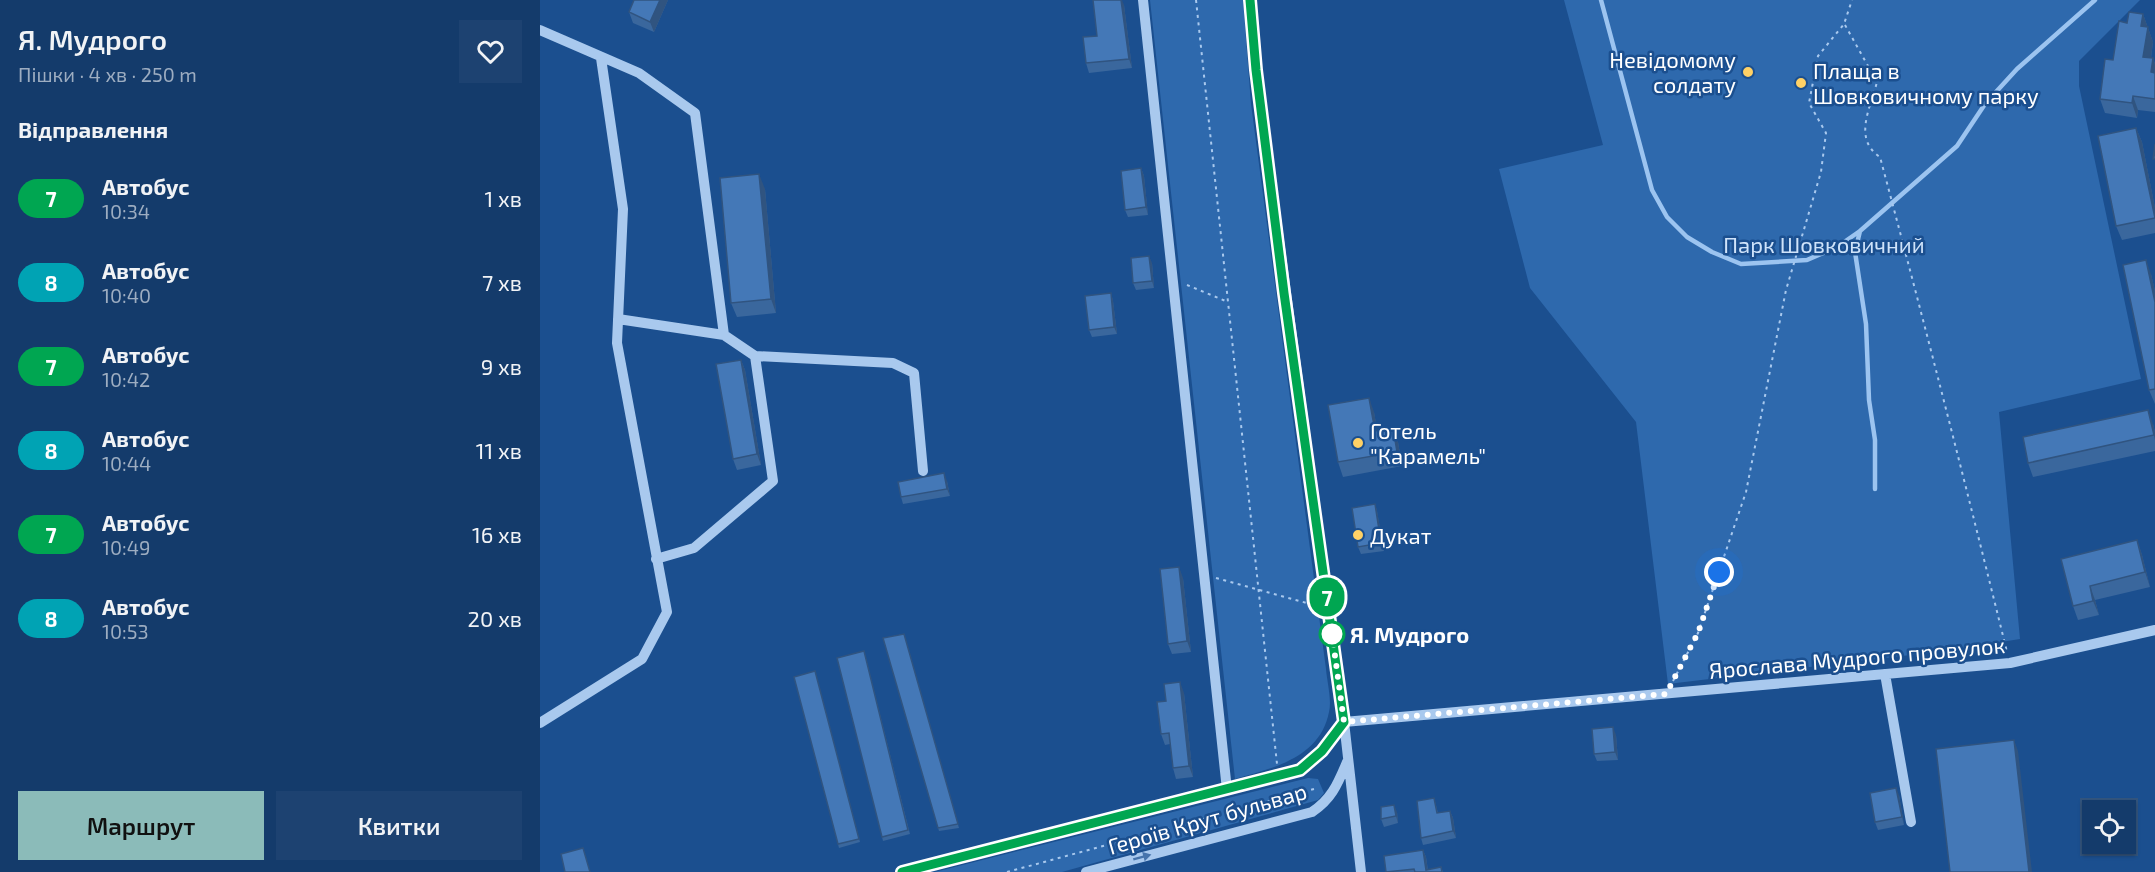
<!DOCTYPE html>
<html lang="uk">
<meta charset="utf-8">
<style>
body{margin:0;font-family:"Exo 2",sans-serif;background:#1d4271;color:#f1f3f6;height:100vh;display:flex;flex-direction:column;font-size:22px;white-space:nowrap}
*{box-sizing:border-box;margin:0}
p{font-size:20px;color:#9dadc1}
.icon{flex:none;width:33px;height:33px;fill:none;stroke:currentColor;stroke-width:2;stroke-linecap:round;stroke-linejoin:round}
.map{position:relative;flex:1;overflow:hidden}
.details{display:flex;flex-direction:column;background:#143b6b;width:540px}
.details>*{flex:none}
.badge{padding:0 12px;border-radius:20px;font-size:21px;line-height:39px}
.controls{position:absolute;left:1542px;top:800px;display:grid;gap:12px}
.controls a{display:grid;place-items:center;width:54px;height:54px;border-radius:0px;background:#143b6b;box-shadow:0 2px 4px #0004,0 0 0 2px #33557e;font-size:30px}
.you{position:absolute;width:30px;height:30px;margin:-15px;border:4px solid #fff;border-radius:50%;background:#1a73e8;box-shadow:0 0 0 9px #1a73e833}
.map>.badge{position:absolute;translate:-50% -50%;box-shadow:0 0 0 3px #fff}
h2{padding:0 18px;font-size:22px;line-height:54px}
.round{display:grid;place-items:center;flex:none;width:63px;height:63px;border-radius:0px;background:#1d4271}
.head{display:flex;align-items:center;justify-content:space-between;height:102px;padding:0 18px}
h1{font-size:28px;font-weight:600;line-height:45px}
.cta{display:flex;gap:12px;margin-top:auto;padding:12px 18px}
.cta a{flex:1;height:69px;border-radius:0px;background:#8bbbb9;color:#111;font-size:24px;font-weight:600;line-height:69px;text-align:center}
.cta a+a{background:#1d4271;color:#f1f3f6}
ul{padding:0;list-style:none}
li{display:flex;align-items:center;gap:18px;height:84px;padding:0 18px}
li div{flex:1}
li b{display:block;font-size:22px}
li em{font-style:normal}
li .badge{min-width:66px;font-weight:700;text-align:center}
main{display:flex;flex:1;min-height:0}
.map>svg:first-child{display:block}
.green{fill:#2e69ad}
.lines{fill:none;stroke-linecap:round;stroke-linejoin:round}
.stream{stroke:#9cc4f0;stroke-width:4.5}
.path{stroke:#a9c9ee;stroke-width:2;stroke-dasharray:3 4.5;stroke-linecap:butt}
.minor{stroke:#a9c9ee;stroke-width:10}
.wall{fill:#3a679d}
.shaded-wall{fill:#305480}
.building{fill:#4478b7;stroke:#305480;stroke-width:1.5}
.oneway{fill:#4674ac}
.line-casing{stroke:#fff;stroke-width:14}
.line{stroke:#00a651;stroke-width:9}
.walk{stroke:#fff;stroke-width:6;stroke-dasharray:0 10.8}
.poi-dot{fill:#ffd166;stroke:#1b4f8f;stroke-width:2}
.stop-dot{fill:#fff;stroke:#00a651;stroke-width:3}
.labels{text-anchor:middle;dominant-baseline:central;stroke-width:5;stroke-linejoin:round;paint-order:stroke}
.poi-label{font-size:22px;fill:#fff;stroke:#1b4f8f;text-anchor:start}
.park-label{font-size:22px;fill:#cfe3fa;stroke:#1b4f8f}
.stop-label{font-size:22px;font-weight:bold;fill:#fff;stroke:#1b4f8f;text-anchor:start}
.street-label{font-size:22px;fill:#fff;stroke:#1b4f8f}
</style>
<main>
<section class="details">
<div class="head"><div><h1>Я. Мудрого</h1><p>Пішки · 4 хв · 250 m</p></div><a class="round"><svg class="icon" aria-label="heart" viewBox="0 0 24 24"><path d="M12 20l-8-8c-3-5 5-10 8-4 3-6 11-1 8 4z"/></svg></a></div>
<h2>Відправлення</h2>
<ul>
<li><span class="badge" style="background:#00a651;color:#fff">7</span><div><b>Автобус</b><p>10:34</p></div><em>1 хв</em></li>
<li><span class="badge" style="background:#00a3b4;color:#fff">8</span><div><b>Автобус</b><p>10:40</p></div><em>7 хв</em></li>
<li><span class="badge" style="background:#00a651;color:#fff">7</span><div><b>Автобус</b><p>10:42</p></div><em>9 хв</em></li>
<li><span class="badge" style="background:#00a3b4;color:#fff">8</span><div><b>Автобус</b><p>10:44</p></div><em>11 хв</em></li>
<li><span class="badge" style="background:#00a651;color:#fff">7</span><div><b>Автобус</b><p>10:49</p></div><em>16 хв</em></li>
<li><span class="badge" style="background:#00a3b4;color:#fff">8</span><div><b>Автобус</b><p>10:53</p></div><em>20 хв</em></li>
</ul>
<div class="cta"><a>Маршрут</a><a>Квитки</a></div>
</section>
<div class="map">
<svg width="1615" height="872" viewBox="0 0 1615 872">
<rect width="100%" height="100%" fill="#1b4f8f"/>
<path class="green" d="M610,0H703L711,104L786,669C787,682 792,700 789,712C780,758 733,768 695,779Z
M1024,0H1600L1539,61V86L1601,379L1459,412L1480,639L1404,651L1128,684L1096,422L990,288L959,169L1063,145Z
M768,778L778,779L784,793L778,800L522,872H395Z"/>
<g class="lines">
<path class="stream" d="M1061,0L1112,190L1127,217L1147,237L1172,252L1201,264L1267,260L1297,247L1320,231
M1335,489V440L1329,400L1326,324L1315,252L1320,231L1417,146L1445,104L1477,69L1555,0"/>
<path class="path" d="M656,0L737,764
M1305,25L1337,82C1330,109 1313,139 1340,157C1384,321 1426,486 1467,652
M647,285L688,302
M676,578L774,605
M1133,681L1158,633L1206,492L1246,290L1281,172L1286,133L1269,103L1278,56L1304,24L1312,0
M467,872L774,789"/>
<path class="minor" d="M603,0L687,790
M710,0L716,70L804,722L821,872
M0,30L99,73L155,113L184,335
M78,319L184,335L215,356L353,363L374,373L383,471
M116,559L154,548L233,481L215,356
M1345,674L1371,822
M804,722L1470,663L1615,630
M0,723L102,659L127,612L77,343L83,209L61,58
M362,872L760,770L781,751L804,722
M546,872L772,812C792,799 798,783 807,762"/>
</g>
<path class="wall" d="M94,0H128L114,32L93,23L89,12Z
M584,5L592,68L549,73L546,63L557,36Z
M1603,14L1613,42L1611,58H1613L1615,64V112L1598,110L1597,118L1565,113L1560,99L1587,23Z
M1596,128L1602,142L1615,208V233L1582,240L1576,226Z
M601,168L604,176L608,215L588,217L585,210Z
M225,189L236,313L197,317L191,303Z
M612,263L614,288L596,290L593,283Z
M1611,274L1615,291V404L1609,390Z
M571,293L573,301L577,334L552,337L549,330Z
M201,360L205,370L221,465L197,470L193,459Z
M834,412L837,430L853,428L858,442L862,466L803,477L798,462Z
M1613,424L1615,432V451L1493,477L1488,463Z
M407,481L410,496L363,504L361,497Z
M835,504L837,511L844,551L821,554L818,547Z
M1597,540L1602,555L1610,587L1555,600L1559,615L1538,620L1533,606L1521,559Z
M643,578L651,652L632,654L628,644Z
M364,634L419,828L399,831L343,638Z
M324,651L370,834L343,841L342,837Z
M276,675L320,842L299,848L298,844Z
M644,693L653,777L636,779L633,768L630,744L625,745L621,734L626,701Z
M1076,735L1078,760L1057,761L1054,754Z
M1359,795L1364,825L1338,830L1335,822Z
M894,798L898,813L910,811L913,818L916,838L883,845L881,838Z
M857,812L858,823L844,827L841,819Z
M883,850L886,857L888,870L901,867L903,872H846Z"/>
<path class="shaded-wall" d="M120,0H128L114,32L110,22Z
M581,0H582L584,5L592,68L589,59Z
M1603,14L1613,42L1609,71L1603,57L1601,26Z
M1613,58L1615,64V84L1611,72Z
M1593,96L1598,110L1597,118L1592,103Z
M1596,128L1602,142L1615,208V219Z
M601,168L604,176L608,215L606,207Z
M219,174L225,189L236,313L231,299Z
M609,256L612,263L614,288L612,281Z
M1606,260L1611,274L1615,291V302Z
M571,293L573,301L577,334L574,327Z
M201,360L205,370L221,465L217,454Z
M829,398L834,412L840,445L835,431Z
M1608,410L1613,424L1615,432V440Z
M853,428L858,442L862,466L857,452Z
M404,473L407,481L410,496L407,489Z
M835,504L837,511L844,551L841,543Z
M1597,540L1602,555L1610,587L1605,572Z
M639,567L643,578L651,652L647,641Z
M1550,586L1555,600L1559,615L1553,601Z
M640,682L644,693L653,777L649,766Z
M1073,727L1076,735L1078,760L1075,752Z
M1474,740L1478,751L1492,872H1489Z
M1356,788L1359,795L1364,825L1362,817Z
M854,805L857,812L858,823L856,816Z
M910,811L913,818L916,838L913,831Z
M883,850L886,857L888,872H887Z"/>
<path class="building" d="M94,0H120L110,22L89,12Z
M553,0H581L589,59L546,63L543,37L557,36Z
M1589,12L1603,14L1601,26L1608,27L1603,57L1613,58L1611,72L1615,73V99L1593,96L1592,103L1560,99L1565,59L1573,60L1579,21L1587,23Z
M1596,128L1615,218L1576,226L1558,136Z
M1615,144V159H1613Z
M601,168L606,207L585,210L581,171Z
M219,174L231,299L191,303L180,178Z
M609,256L612,281L593,283L591,258Z
M1606,260L1615,302V389L1609,390L1583,265Z
M571,293L574,327L549,330L545,296Z
M201,360L217,454L193,459L176,364Z
M829,398L835,431L853,428L857,452L798,462L788,405Z
M1608,410L1614,435L1488,463L1483,437Z
M404,473L407,489L361,497L358,482Z
M835,504L841,543L818,547L812,508Z
M1597,540L1605,572L1550,586L1553,601L1533,606L1521,559Z
M639,567L647,641L628,644L620,569Z
M364,634L418,824L398,828L343,638Z
M324,651L368,830L342,837L297,658Z
M275,671L319,839L298,844L254,677Z
M640,682L649,766L633,768L629,733L621,734L617,702L626,701L624,684Z
M1073,727L1075,752L1054,754L1052,729Z
M1474,740L1489,872H1410L1396,749Z
M1356,788L1362,817L1335,822L1330,793Z
M894,798L897,813L910,811L913,831L881,838L877,801Z
M854,805L856,816L841,819V807Z
M43,848L50,872H25L21,854Z
M883,850L886,870L901,867L902,872H875L874,869L846,872L844,856Z"/>
<defs><path id="oneway-solid" d="M-6-.8H1V-3.2L6.5 0L1 3.2V.8H-6Z" transform="scale(1.5)"/></defs>
<use class="oneway" href="#oneway-solid" transform="translate(602 857) rotate(-15)"/>
<g class="lines">
<defs>
<path id="line" d="M362,872L760,770L782,751L804,722L744,293L716,70L710,0"/>
</defs>
<use href="#line" class="line-casing"/>
<use href="#line" class="line"/>
<path class="walk" d="M792,634L804,722L1126,694L1158,633L1179,572"/>
</g>
<g class="poi-dot">
<circle cx="1208" cy="72" r="6"/>
<circle cx="1261" cy="83" r="6"/>
<circle cx="818" cy="443" r="6"/>
<circle cx="818" cy="535" r="6"/>
</g>
<circle class="stop-dot" cx="792" cy="634" r="12"/>
<g class="labels">
<g class="poi-label">
<text x="1196" y="59" text-anchor="end">Невідомому<tspan x="1196" dy="25">солдату</tspan></text>
<text x="1273" y="70">Плаща в<tspan x="1273" dy="25">Шовковичному парку</tspan></text>
<text x="830" y="430">Готель<tspan x="830" dy="25">"Карамель"</tspan></text>
<text x="830" y="535">Дукат</text>
</g>
<g class="park-label">
<text x="1284" y="244">Парк Шовковичний</text>
</g>
<g class="stop-label">
<text x="810" y="634">Я. Мудрого</text>
</g>
<g class="street-label">
<text transform="translate(1317 657) rotate(-5)">Ярослава Мудрого провулок</text>
<text transform="translate(667 818) rotate(-16)">Героїв Крут бульвар</text>
</g>
</g>
</svg>
<div class="controls">
<a><svg class="icon" aria-label="locate" viewBox="0 0 24 24"><circle cx="12" cy="12" r="6"/><path d="M12 2v4M12 18v4M2 12h4M18 12h4"/></svg></a>
</div>
<div class="you" style="left:1179px;top:572px"></div>
<b class="badge" style="left:787px;top:597px;background:#00a651;color:#fff">7</b>
</div>
</main>
